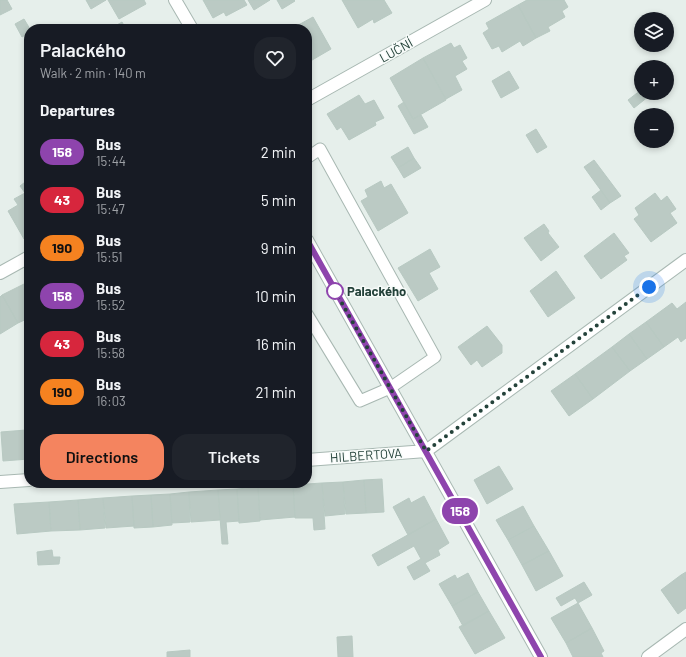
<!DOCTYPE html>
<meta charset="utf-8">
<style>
body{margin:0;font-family:Barlow,sans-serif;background:#20242c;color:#f1f3f6;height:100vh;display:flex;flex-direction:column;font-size:15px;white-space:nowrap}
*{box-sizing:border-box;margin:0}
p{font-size:13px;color:#9ea1a6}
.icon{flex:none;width:22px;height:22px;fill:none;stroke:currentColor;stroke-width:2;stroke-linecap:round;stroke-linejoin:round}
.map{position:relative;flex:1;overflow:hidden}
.details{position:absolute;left:24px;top:24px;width:288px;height:464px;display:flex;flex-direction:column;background:#171b24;border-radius:16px;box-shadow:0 2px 6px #0003}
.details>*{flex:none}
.badge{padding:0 8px;border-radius:13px;font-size:14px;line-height:26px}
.fabs{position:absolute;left:634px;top:12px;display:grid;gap:8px}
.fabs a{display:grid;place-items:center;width:40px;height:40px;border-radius:50%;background:#171b24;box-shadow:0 2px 6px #0003;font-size:20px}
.you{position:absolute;width:20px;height:20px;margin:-10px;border:3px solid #fff;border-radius:50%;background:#1a73e8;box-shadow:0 0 0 6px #1a73e833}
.map>.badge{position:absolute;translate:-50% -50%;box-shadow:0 0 0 2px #fff}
h2{padding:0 16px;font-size:15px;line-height:36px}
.round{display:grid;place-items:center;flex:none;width:42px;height:42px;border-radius:16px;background:#20242c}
.overview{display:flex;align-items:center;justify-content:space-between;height:68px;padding:0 16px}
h1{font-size:19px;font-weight:600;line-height:30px}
.action{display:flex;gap:8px;margin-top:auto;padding:8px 16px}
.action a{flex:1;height:46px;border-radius:16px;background:#f4845f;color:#111;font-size:16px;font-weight:600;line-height:46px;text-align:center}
.action a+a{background:#20242c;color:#f1f3f6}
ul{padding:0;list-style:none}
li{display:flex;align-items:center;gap:12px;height:48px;padding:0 16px}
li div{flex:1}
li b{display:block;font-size:15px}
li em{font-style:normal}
li .badge{min-width:44px;font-weight:700;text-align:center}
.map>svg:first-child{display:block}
.building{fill:#bbcac4;stroke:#b8c9c2}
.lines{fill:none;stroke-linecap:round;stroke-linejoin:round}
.service-casing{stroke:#a8b8b2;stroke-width:13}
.minor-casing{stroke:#a8b8b2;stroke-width:14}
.service{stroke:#fff;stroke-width:11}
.minor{stroke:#fff;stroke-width:12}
.line-casing{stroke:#fff;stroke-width:9}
.line{stroke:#8e44ad;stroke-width:6}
.walk{stroke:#24423a;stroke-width:4;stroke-dasharray:0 7.2}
.stop-dot{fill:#fff;stroke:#8e44ad;stroke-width:2}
.labels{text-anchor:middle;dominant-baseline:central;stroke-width:3;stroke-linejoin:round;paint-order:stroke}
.street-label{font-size:13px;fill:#24423a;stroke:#f7fbf9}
.stop-label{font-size:13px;font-weight:bold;fill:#24423a;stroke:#f7fbf9;text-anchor:start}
</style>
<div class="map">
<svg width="686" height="657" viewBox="0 0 686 657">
<rect width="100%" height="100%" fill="#e6efeb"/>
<path class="building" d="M0,0H7L12,9L0,15Z
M86,0H106L91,9Z
M108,0H144L146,4L119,19Z
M203,0H244L247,5L226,16L224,12L213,18Z
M248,0H270L254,10Z
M277,0H294L295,1L282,9Z
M342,0H384L392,13L374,23L373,19L358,28Z
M527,0H564L568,7L562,11L565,17L548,27L550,31L536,38L518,5Z
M518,5L536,38L523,46L520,41L502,52L499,46L492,49L483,33L489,29L486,23Z
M313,17L331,49L307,63V29H291Z
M24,19L30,29L29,33L22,37L15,24Z
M122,22L126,29H110Z
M451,43L454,48L460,45L467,58L462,61L467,69L455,76L462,90L446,99L423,58Z
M423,58L446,100L413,119L390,78Z
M509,71L519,88L501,98L492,81Z
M641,90V93H647L649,96L634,108L628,100Z
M359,95L365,104L374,100L384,118L375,122L376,125L349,140L341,127L337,130L327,114Z
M404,102L413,119L421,115L428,127L414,134L398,106Z
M536,129L547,147L537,153L526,135Z
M408,147L414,158L398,168L391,157Z
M414,158L421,168L404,178L398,168Z
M594,160L621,196L610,203L584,167Z
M29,179V236L24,239L8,211L18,205L14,199L25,193L20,186Z
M381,181L384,188L391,184L408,213L378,231L361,201L368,197L365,190Z
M601,190L610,203L601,210L592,197Z
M655,193L661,201L667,196L676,209L670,213L677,223L651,242L634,219L639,215L635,208Z
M544,224L549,231L548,233L559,247L541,261L524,238Z
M614,233L629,253L624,256L627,260L601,279L584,256Z
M430,249L440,267L429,273L438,289L418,301L398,268Z
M556,271L575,298L548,317L530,291Z
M28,282L29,284V318L18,323L2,295Z
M2,295L18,323L0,334V297Z
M686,302V338L681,342L678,337L664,347L646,322L672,303L677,309Z
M646,322L664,347L647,359L629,334Z
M487,326L502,345V353L482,367L477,360L471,365L458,347Z
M629,334L647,359L630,371L612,347Z
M612,347L630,371L593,399L575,374Z
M575,374L593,399L569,416L551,391Z
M26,430L29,459L3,461L1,432Z
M26,430H29V459Z
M499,466L513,489L487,504L474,480Z
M382,479L384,512L366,513L364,480Z
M364,480L366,513L346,514L343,482Z
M343,482L345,514L325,516L322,483Z
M322,483L325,529L314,530L313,518H295L293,485Z
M293,485L295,517L260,520L258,487Z
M258,487L260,521L239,523L237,489Z
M237,489L239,521L226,522L228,544H222L218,490Z
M218,490L220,520L191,522L189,492Z
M189,492L190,522L172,523L170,494Z
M170,494L172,525L153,527L151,495Z
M151,495L153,527L134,528L132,496Z
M132,496L134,526L106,528L103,498Z
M424,496L436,519L408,535L393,507L409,498L411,503Z
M103,498L105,528L80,530L78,500Z
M78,500L80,530L51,531L49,502Z
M49,502L51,531L17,534L14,504Z
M523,506L534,526L508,540L496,520Z
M436,519L449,543L438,550L440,555L425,563L430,571L414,580L407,567L421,559L414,546L378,566L372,555Z
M534,526L549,551L522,565L508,540Z
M52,550L53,557H60L59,564L38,565L37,552Z
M549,551L563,576L536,591L522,565Z
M686,572V581L681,575Z
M468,573L478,592L452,606L439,584L455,575L457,579Z
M681,575L686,581V608L678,614L661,590Z
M584,582L592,595L578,603L575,598L561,606L556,598Z
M478,592L489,611L463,626L452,606Z
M578,603L592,628L566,643L551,618Z
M489,611L505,638L475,654L459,627Z
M592,628L604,651L601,653L603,657H573L566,643Z
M352,636L353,657H338L337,637Z
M190,650V657H167V652Z"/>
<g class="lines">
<defs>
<path id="service" d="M307,158L320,149L435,357L390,388L360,401L307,314"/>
<path id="minor" d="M175,0L192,29
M307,100L485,0
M307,240L541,657
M0,273L29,257
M426,451L686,260
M307,460L426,451
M0,482L29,480
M648,657L686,629"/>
</defs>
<use href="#service" class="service-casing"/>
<use href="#minor" class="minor-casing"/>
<use href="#service" class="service"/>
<use href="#minor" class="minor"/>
</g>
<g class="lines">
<defs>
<path id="line" d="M307,240L541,657"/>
</defs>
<use href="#line" class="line-casing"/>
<use href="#line" class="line"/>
<path class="walk" d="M335,291L426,451L649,287"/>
</g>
<circle class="stop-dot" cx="335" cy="291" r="8"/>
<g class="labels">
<g class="street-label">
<text transform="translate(396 50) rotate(-29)">LUČNÍ</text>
<text transform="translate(366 455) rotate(-4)">HILBERTOVA</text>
</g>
<g class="stop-label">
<text x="347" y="291">Palackého</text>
</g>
</g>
</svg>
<div class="fabs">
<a><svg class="icon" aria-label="layers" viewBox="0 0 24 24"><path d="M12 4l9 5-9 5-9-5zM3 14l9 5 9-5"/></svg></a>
<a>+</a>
<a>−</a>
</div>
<div class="you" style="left:649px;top:287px"></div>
<b class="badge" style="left:460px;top:511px;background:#8e44ad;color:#fff">158</b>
<section class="details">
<div class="overview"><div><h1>Palackého</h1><p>Walk · 2 min · 140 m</p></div><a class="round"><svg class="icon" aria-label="heart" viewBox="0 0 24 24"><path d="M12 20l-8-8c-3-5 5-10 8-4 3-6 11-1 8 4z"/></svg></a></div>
<h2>Departures</h2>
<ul>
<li><span class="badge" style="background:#8e44ad;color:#fff">158</span><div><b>Bus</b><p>15:44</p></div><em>2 min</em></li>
<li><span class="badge" style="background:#d7263d;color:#fff">43</span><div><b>Bus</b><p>15:47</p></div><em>5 min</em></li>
<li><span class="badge" style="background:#f58220;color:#111">190</span><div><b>Bus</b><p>15:51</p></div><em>9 min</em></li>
<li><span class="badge" style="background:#8e44ad;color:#fff">158</span><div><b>Bus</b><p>15:52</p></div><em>10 min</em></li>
<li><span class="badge" style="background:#d7263d;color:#fff">43</span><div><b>Bus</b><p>15:58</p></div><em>16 min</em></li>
<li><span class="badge" style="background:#f58220;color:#111">190</span><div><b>Bus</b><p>16:03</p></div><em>21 min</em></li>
</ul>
<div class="action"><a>Directions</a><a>Tickets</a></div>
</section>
</div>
